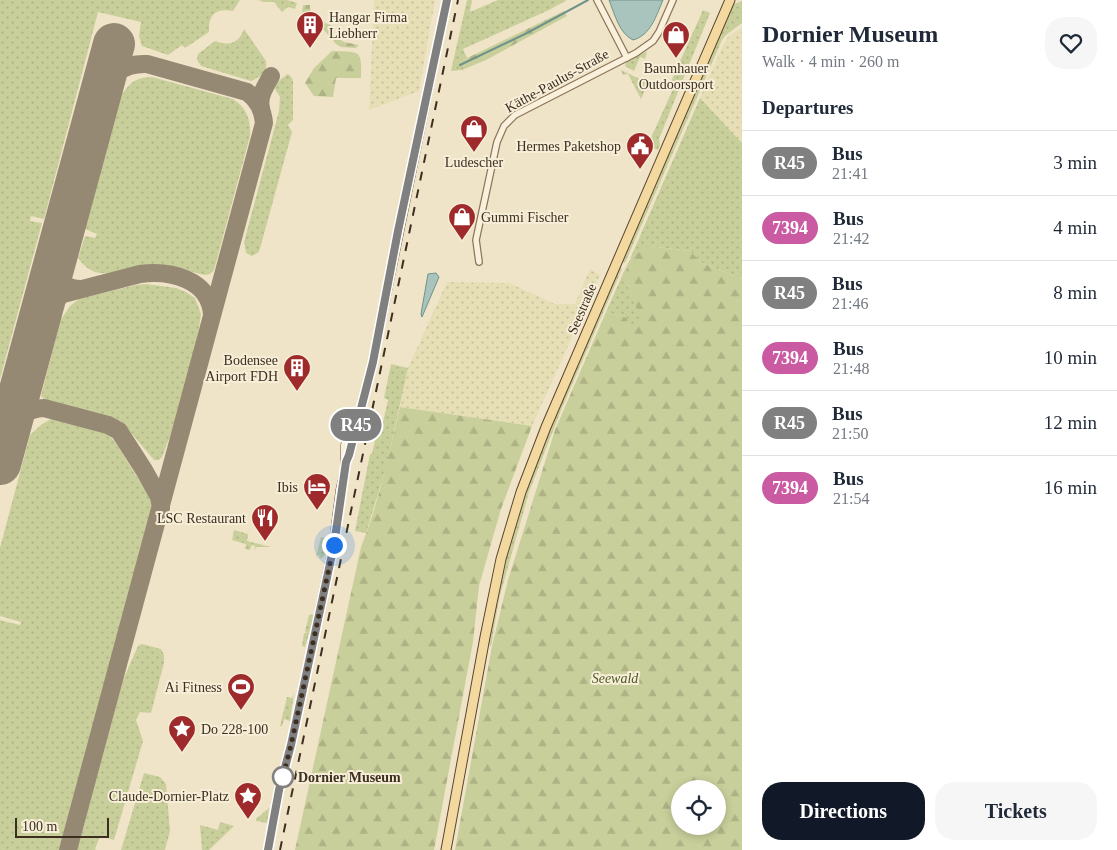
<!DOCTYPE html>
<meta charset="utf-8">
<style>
body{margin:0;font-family:"Times New Roman",serif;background:#f6f6f7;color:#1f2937;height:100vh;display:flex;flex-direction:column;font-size:19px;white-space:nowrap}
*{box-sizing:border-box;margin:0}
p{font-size:16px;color:#747a83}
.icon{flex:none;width:28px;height:28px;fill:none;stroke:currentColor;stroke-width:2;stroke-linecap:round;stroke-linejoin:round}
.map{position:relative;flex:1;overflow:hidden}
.side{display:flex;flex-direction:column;background:#fff;width:375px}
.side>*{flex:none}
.badge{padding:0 10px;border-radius:16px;font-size:18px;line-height:32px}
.buttons{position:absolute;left:671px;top:780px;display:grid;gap:10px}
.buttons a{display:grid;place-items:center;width:55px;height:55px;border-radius:50%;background:#fff;box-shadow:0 2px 8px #0003;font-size:25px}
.scale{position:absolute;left:15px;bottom:12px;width:94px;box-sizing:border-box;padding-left:5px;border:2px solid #3d2e20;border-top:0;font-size:14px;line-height:18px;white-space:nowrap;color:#3d2e20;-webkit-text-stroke:4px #f7eed8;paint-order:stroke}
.you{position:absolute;width:25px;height:25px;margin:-12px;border:4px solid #fff;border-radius:50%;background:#1a73e8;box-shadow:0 0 0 8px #1a73e833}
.map>.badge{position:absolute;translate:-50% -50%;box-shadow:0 0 0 2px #fff}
h2{padding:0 20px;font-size:19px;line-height:45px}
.round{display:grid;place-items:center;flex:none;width:52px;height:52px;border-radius:20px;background:#f6f6f7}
.summary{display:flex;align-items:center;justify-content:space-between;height:85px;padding:0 20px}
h1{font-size:24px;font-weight:700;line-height:38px}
.primary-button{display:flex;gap:10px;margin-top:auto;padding:10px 20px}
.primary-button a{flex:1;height:58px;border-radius:20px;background:#111827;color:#fff;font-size:20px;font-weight:700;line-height:58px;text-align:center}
.primary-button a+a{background:#f6f6f7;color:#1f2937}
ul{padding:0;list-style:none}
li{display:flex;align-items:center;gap:15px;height:65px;padding:0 20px;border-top:1px solid #e0e1e3}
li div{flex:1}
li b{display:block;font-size:19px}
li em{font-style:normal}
li .badge{min-width:55px;font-weight:700;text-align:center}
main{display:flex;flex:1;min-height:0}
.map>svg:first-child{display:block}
.farmland{fill:url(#farmland-dots)}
.grass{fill:url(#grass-dots)}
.forest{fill:url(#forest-firs);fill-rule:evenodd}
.water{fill:#a9c4bc;stroke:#6f938a}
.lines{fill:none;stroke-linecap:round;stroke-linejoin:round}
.stream{stroke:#6f938a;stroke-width:2}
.taxiway{stroke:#968974;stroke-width:18}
.runway{stroke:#968974;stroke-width:42}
.street-casing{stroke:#8d765c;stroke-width:8}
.secondary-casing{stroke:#6f573f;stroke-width:9}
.primary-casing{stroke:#5b4430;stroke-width:11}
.street{stroke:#faf1dc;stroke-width:5.5}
.secondary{stroke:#faf1dc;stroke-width:8}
.primary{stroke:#f3d9a0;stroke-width:9}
.rail{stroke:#3d2e20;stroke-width:2;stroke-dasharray:9 9;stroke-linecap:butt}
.line-casing{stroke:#fff;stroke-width:11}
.line{stroke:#808080;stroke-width:8}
.walk{stroke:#3d2e20;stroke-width:5;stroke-dasharray:0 9}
.stop-dot{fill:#fff;stroke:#808080;stroke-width:2.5}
.labels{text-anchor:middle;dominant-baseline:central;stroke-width:4;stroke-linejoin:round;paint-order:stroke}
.poi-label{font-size:14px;fill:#3d2e20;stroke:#f7eed8;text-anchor:end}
.street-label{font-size:14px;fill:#3d2e20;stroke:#f7eed8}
.park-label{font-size:14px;font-style:italic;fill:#4d5a26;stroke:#f7eed8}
.stop-label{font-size:14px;font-weight:bold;fill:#3d2e20;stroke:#f7eed8;text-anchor:start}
</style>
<main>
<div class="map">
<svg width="742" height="850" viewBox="0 0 742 850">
<defs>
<pattern id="farmland-dots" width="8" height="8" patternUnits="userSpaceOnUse" patternTransform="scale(1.25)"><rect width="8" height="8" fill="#e6deb5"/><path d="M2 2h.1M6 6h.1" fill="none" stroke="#c6bf9b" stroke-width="1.8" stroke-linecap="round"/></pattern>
<pattern id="grass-dots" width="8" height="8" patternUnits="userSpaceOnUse" patternTransform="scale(1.25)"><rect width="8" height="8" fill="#c9cf9b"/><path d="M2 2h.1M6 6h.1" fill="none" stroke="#aeb285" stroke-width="1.8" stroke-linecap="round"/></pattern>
<pattern id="forest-firs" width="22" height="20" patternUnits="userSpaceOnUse" patternTransform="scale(1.25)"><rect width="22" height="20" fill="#c9cf9b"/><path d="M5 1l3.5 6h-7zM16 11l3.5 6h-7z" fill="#aeb285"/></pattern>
</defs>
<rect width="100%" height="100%" fill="#f0e4c8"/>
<path class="farmland" d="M374,0H435L419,91L369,110Z
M742,27V143L700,98L723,45L728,37Z
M590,269L600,275L532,426L400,407L408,368L447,282L509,283L555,304H575Z"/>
<path class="grass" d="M0,0H240L233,11C216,8 208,14 209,32L185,48L182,45L168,55L142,46L139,36L141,22L98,12L44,219L31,216L30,221L42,223L0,379Z
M258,0H287L297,3L295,9L288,7L282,12L274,2H264Z
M467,0H472L470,12L498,0H567L549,10L463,49L467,58L460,62L462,70L451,71Z
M742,1V23L726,35L722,40L625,263L623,262L624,257L731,7L734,4Z
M703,10L710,13L659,139L660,145L658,150L638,141L639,138L650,140L673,89L669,86Z
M244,29L266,61C268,73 260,77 251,81L201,66L197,60L198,54L215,41C228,46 239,44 244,29Z
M646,52H647L645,59L640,57L634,71L625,66L626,62Z
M621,70L648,83L641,99L628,74L623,75Z
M288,74L292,78L293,82V120L288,125L292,132L259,252L252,256L246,253L244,242L279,111L280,97L275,89C276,82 282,78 288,74Z
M152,77L233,99C247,108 251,120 250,136L214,270L210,274L205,275C184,270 168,265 146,265C119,266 99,287 78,258L85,236L95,238L97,234L85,229L122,94C132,81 135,78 152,77Z
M700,98L742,143V279L702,263L690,251L649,246L630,259Z
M620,267L622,269L562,408L529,492L499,599L491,647L488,642C498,595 506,548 522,502C548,423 585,347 617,271Z
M626,267L628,286L641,317L630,335L627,318L606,312Z
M146,284L176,288L186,292L195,298L201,314L196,347L172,431L162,457L159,460H154L122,422L45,400L41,396L60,321L70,306L79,299L136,285Z
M391,364L408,368L386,468L366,533L355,531L370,454H372L376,435H380L388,400L384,398Z
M53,418L102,431L114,440L149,496L153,505L59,850H0V620L20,625L21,622L0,616V548L30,435L42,424Z
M234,530L248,534L247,541L271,547H256L254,552L255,546L252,545L250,550L245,549L246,544L232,540Z
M321,537L325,538L327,554L322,558H319L320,556L318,555L316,557Z
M312,614L314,616L305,647L302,646L304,633H307L305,631L309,615Z
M142,644L161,649L164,655V663L151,713L140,712L136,720L143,741L114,840L100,836L95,849L96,850H77L123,680L138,646Z
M294,693L290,721L284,719L282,726H280L287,697L292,698Z
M144,773L160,777L166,784L170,831L165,850H121Z
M269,808L267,823L256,821V819Z
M220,822L234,826L209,850H202L200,825L218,830Z"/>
<path class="forest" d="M303,5H310C309,19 322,21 333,26L334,36L344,42L359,45L356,48L341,47L336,44L318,23L302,12Z
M564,11L567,16L486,60L462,70L459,62Z
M332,51C360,52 362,49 361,78H336L333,97L314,96L305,83L314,68Z
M649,246L690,251L702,263L742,279V850H455L492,646L508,580L555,430L606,312L627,318L630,334L640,317C635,303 619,273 630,260C634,254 643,250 649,246ZM680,789H718V826H680Z
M400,407L532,426L501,509L479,586L473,642L434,850H295L361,547C379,502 389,454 400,407Z"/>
<path class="water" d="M609,0H663C656,16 651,35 633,40C619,33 615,15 609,0Z
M436,273L439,277L422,317L421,314L428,274Z"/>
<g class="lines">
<path class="stream" d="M460,65L527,33L588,0"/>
<path class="taxiway" d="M261,108C258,96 266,86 271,76
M54,263C56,279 64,289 81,289
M39,321L48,305L63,294L140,274C170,270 210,279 212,315
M8,435C15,418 26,409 44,408L108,425L119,431L144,470L159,497L161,508
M68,850L264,123C263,110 258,100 247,92L147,64C124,63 109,74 100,95"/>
<path class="runway" d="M0,464L114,44"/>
<defs>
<path id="street" d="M597,0L627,58
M479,262L476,240L497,142L504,126L515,115L636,53L653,41L659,32L673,0"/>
<path id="secondary" d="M346,462L349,455L373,362L447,0
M268,850L279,790L291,745L333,545L340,490L345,469V445L352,429"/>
<path id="primary" d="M446,850L485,637L501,559L521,492L546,427L730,0"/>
</defs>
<use href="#street" class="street-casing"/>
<use href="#secondary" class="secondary-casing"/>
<use href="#primary" class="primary-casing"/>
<use href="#street" class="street"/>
<use href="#secondary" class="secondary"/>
<use href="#primary" class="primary"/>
<path class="rail" d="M280,850L458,0"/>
</g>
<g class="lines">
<defs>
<path id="line" d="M268,850L279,790L291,745L334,545L346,462L349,455L373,362L398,231L447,0"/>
</defs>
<use href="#line" class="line-casing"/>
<use href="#line" class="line"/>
<path class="walk" d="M283,777L282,780L291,745L334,545"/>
</g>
<defs>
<symbol id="building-pin" viewBox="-11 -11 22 30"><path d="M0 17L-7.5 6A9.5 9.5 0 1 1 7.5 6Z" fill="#9e2a2b" stroke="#f7eed8"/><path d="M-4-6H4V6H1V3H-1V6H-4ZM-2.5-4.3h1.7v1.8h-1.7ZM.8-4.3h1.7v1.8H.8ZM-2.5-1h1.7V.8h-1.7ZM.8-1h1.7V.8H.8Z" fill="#fff"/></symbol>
<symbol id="shop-pin" viewBox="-11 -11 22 30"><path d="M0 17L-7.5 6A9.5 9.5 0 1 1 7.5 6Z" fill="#9e2a2b" stroke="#f7eed8"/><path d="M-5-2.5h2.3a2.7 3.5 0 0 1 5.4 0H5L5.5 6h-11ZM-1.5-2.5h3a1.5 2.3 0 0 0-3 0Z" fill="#fff"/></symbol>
<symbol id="civic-pin" viewBox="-11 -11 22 30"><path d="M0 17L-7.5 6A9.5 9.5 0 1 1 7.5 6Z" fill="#9e2a2b" stroke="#f7eed8"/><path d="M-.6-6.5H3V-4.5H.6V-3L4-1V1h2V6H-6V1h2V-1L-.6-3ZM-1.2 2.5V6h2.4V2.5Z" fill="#fff"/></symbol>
<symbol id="hotel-pin" viewBox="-11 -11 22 30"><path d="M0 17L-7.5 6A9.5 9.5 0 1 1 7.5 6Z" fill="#9e2a2b" stroke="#f7eed8"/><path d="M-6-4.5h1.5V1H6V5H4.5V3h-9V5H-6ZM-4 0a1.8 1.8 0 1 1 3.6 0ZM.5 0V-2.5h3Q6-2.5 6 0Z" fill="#fff"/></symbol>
<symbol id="restaurant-pin" viewBox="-11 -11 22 30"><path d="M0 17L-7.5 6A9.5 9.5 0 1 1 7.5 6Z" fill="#9e2a2b" stroke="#f7eed8"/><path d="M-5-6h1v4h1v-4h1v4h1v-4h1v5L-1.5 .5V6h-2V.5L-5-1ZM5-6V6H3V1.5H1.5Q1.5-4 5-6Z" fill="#fff"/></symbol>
<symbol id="stadium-pin" viewBox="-11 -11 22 30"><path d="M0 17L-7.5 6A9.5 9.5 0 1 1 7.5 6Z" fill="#9e2a2b" stroke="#f7eed8"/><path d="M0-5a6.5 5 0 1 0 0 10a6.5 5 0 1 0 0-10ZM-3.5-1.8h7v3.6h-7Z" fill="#fff"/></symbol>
<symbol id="sight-pin" viewBox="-11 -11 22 30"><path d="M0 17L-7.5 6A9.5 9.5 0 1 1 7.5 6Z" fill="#9e2a2b" stroke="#f7eed8"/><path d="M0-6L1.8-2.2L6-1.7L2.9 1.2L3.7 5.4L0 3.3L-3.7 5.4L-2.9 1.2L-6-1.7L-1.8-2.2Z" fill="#fff"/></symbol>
</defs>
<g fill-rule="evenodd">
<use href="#building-pin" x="294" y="9" width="32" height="43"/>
<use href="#shop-pin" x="660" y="19" width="32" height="43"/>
<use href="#shop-pin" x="458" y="113" width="32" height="43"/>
<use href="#civic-pin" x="624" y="130" width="32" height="43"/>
<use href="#shop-pin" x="446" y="201" width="32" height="43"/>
<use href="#building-pin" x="281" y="352" width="32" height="43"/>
<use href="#hotel-pin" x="301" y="471" width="32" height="43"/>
<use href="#restaurant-pin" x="249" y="502" width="32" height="43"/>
<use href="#stadium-pin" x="225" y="671" width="32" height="43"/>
<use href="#sight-pin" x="166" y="713" width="32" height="43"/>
<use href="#sight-pin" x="232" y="780" width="32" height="43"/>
</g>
<circle class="stop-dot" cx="283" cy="777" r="10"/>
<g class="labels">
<g class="poi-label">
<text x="329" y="17" text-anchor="start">Hangar Firma<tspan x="329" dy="16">Liebherr</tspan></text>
<text x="676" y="68" text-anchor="middle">Baumhauer<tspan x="676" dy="16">Outdoorsport</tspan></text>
<text x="621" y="146">Hermes Paketshop</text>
<text x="474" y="162" text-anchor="middle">Ludescher</text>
<text x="481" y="217" text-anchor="start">Gummi Fischer</text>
<text x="278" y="360">Bodensee<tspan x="278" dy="16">Airport FDH</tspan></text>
<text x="298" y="487">Ibis</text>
<text x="246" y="518">LSC Restaurant</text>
<text x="222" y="687">Ai Fitness</text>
<text x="201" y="729" text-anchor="start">Do 228-100</text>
<text x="229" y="796">Claude-Dornier-Platz</text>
</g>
<g class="street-label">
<text transform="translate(557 81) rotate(-29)">Käthe-Paulus-Straße</text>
<text transform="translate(582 309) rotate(-67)">Seestraße</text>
</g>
<g class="park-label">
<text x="615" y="678">Seewald</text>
</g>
<g class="stop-label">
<text x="298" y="777">Dornier Museum</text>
</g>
</g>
</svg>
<div class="buttons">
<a><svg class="icon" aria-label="locate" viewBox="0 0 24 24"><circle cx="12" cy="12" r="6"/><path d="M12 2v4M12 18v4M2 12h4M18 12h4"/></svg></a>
</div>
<div class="scale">100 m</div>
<div class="you" style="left:334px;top:545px"></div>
<b class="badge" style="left:356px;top:425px;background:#808080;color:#fff">R45</b>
</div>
<section class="side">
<div class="summary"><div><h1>Dornier Museum</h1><p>Walk · 4 min · 260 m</p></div><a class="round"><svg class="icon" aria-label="heart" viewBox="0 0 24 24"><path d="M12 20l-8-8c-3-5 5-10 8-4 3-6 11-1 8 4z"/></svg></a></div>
<h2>Departures</h2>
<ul>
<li><span class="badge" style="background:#808080;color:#fff">R45</span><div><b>Bus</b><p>21:41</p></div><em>3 min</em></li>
<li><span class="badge" style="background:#ca5ba2;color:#fff">7394</span><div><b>Bus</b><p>21:42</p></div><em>4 min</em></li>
<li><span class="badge" style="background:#808080;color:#fff">R45</span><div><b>Bus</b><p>21:46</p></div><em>8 min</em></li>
<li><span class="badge" style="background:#ca5ba2;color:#fff">7394</span><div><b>Bus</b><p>21:48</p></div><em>10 min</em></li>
<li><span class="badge" style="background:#808080;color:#fff">R45</span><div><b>Bus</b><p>21:50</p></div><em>12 min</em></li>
<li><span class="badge" style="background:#ca5ba2;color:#fff">7394</span><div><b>Bus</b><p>21:54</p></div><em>16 min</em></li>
</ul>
<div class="primary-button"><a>Directions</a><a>Tickets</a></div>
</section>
</main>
